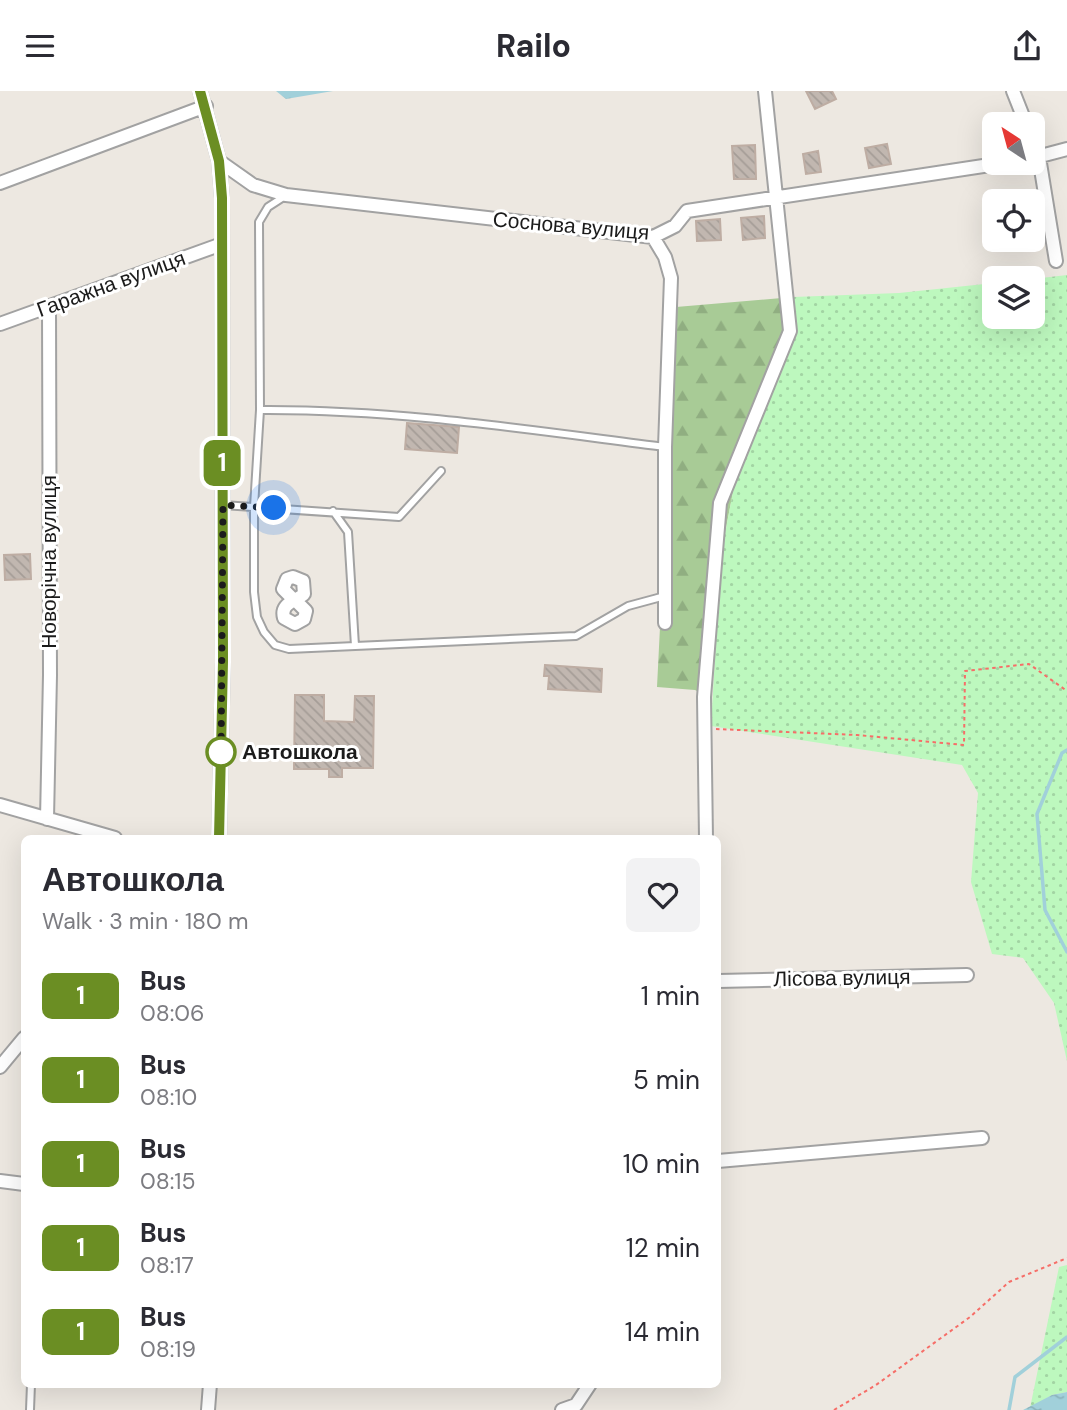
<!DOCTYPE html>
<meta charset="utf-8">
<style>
body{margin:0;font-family:"DM Sans",sans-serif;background:#f2f2f3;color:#2b2b33;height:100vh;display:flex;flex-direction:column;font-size:26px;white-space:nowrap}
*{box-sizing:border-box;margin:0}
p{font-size:23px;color:#7c7c81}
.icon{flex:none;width:38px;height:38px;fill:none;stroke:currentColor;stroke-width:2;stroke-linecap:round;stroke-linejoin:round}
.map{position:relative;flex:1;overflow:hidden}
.details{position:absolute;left:21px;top:744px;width:700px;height:553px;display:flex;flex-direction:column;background:#fff;border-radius:10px;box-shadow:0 7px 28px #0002}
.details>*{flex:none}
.badge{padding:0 14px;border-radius:10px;font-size:24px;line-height:46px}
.needle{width:46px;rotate:324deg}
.fabs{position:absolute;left:982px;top:21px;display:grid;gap:14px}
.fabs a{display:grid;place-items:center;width:63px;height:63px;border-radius:10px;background:#fff;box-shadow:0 7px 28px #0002;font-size:35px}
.you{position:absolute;width:35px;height:35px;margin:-18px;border:5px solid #fff;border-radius:50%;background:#1a73e8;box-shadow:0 0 0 10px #1a73e833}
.map>.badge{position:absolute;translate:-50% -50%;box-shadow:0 0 0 4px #fff}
.round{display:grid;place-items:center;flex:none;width:74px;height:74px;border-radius:10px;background:#f2f2f3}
.headline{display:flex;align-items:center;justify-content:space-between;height:119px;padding:0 21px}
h1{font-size:33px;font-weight:700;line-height:52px}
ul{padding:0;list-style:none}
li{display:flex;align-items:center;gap:21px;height:84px;padding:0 21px}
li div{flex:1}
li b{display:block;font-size:26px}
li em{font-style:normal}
li .badge{min-width:77px;font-weight:700;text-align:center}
header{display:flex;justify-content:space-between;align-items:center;height:91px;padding:0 21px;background:#fff;font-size:32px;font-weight:700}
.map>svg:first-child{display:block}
.forest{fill:url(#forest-firs)}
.park{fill:url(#park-dots)}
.water{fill:url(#water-ripples)}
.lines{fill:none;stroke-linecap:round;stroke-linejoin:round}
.stream{stroke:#a1d0da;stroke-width:3.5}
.building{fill:url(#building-back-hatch);stroke:#beada3;stroke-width:2}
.lane-casing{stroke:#a2a2a2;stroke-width:10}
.street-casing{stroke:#a2a2a2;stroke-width:16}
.path{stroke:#f66e68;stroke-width:2;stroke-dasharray:3.5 3.5;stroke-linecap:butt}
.lane{stroke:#fff;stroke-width:6}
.street{stroke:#fff;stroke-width:12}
.line-casing{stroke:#fff;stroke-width:16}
.line{stroke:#6b8e23;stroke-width:10}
.walk{stroke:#1b1b1b;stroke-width:7;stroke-dasharray:0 12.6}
.stop-dot{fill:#fff;stroke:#6b8e23;stroke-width:3.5}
.labels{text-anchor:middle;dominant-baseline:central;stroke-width:6;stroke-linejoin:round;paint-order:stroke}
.street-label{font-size:21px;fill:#1b1b1b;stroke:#fff}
.stop-label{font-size:21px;font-weight:bold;fill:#1b1b1b;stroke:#fff;text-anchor:start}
</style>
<header><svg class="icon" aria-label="menu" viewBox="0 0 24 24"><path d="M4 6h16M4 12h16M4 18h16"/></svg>Railo<svg class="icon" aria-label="share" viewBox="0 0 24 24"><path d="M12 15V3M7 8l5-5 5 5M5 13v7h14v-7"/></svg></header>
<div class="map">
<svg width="1067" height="1319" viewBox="0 0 1067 1319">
<defs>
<pattern id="forest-firs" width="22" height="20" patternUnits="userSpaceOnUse" patternTransform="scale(1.75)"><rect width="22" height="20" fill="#a8cb96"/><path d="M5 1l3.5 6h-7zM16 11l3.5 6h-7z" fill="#90ae81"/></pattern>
<pattern id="park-dots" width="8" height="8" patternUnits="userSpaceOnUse" patternTransform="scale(1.75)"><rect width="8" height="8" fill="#bdf8be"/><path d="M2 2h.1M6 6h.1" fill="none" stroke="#a2d4a3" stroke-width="1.8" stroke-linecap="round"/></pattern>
<pattern id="water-ripples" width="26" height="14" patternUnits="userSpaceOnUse" patternTransform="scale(1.75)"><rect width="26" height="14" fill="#a1d0da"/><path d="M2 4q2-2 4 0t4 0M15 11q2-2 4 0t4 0" fill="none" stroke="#8ab2ba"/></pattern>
<pattern id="building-back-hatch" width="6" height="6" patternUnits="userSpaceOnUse" patternTransform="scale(1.75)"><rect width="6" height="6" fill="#c1b7b0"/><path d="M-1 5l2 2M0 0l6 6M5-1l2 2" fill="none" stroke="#a59d97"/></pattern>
</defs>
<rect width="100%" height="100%" fill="#ede8e1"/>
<path class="forest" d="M793,206L774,298L739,370L721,463L711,607L695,599L657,596L676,216Z"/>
<path class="park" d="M1067,184V970L1054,912L1023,867L992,863L971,791L978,702L962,674L711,635L721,463L739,370L774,298L793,206L899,202L994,192V226H1032L1033,188Z
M1067,1174V1301L1052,1304L1030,1317L1059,1176Z"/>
<path class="water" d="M276,0H333L286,8Z
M1067,1301V1319H1023L1052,1304Z"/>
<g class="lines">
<path class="stream" d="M1067,659L1062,662L1037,723L1045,819L1067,861
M1009,1319L1015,1286L1067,1246"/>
</g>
<path class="building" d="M806,0H832L836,8L815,18Z
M887,53L891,73L869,77L865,57Z
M755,54L756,88H734L732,55Z
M818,60L821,81L806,83L803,63Z
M764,125L765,147L743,149L741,127Z
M720,128L721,149L697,150L696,130Z
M407,332L459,336L457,362L405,358Z
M30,463L31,488L5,489L4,464Z
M545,574L602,578L601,601L548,598L549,585H544Z
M295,604H324V630L354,631L355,605H374L373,677H342V686H329V678H294Z"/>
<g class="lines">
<defs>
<path id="lane" d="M285,105L268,116L259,131L260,319L254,416V501L257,526L264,541L275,554L289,558L576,545L628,515L665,505
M260,319C395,318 530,339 665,356
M223,414L399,426L441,380
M333,420L348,441L355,555
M30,1319L31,1293"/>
<path id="street" d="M200,0L219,70L222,107L223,571L219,747
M1013,0L1026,33
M1032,50L1039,66L1056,170
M1033,67L1067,58
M219,70L253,94L286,104L653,146L675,135L687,120L1003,72
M0,92L206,15
M653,146L665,166L671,187L665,356V532
M0,233L222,153
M293,508L283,498L287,488L293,486L303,490L304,503C295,511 280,512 284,527L295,533L304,528L306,520L295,509
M0,714L115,747
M47,728L50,584L49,215
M706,747L704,606L720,412L790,240L765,0
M718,890L967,884
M0,976L24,947
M718,1070L982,1047
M0,1090L24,1093
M208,1319L210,1293
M562,1319L576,1314L590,1293"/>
</defs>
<use href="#lane" class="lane-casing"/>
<use href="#street" class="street-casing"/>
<path class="path" d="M716,638L857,644L964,654L965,580L1029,573L1067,600
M834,1319L876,1294L970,1226L1009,1191L1067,1167"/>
<use href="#lane" class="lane"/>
<use href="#street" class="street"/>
</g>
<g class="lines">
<defs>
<path id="line" d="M200,0L219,70L222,107L223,571L219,747"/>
</defs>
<use href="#line" class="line-casing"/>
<use href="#line" class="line"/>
<path class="walk" d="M221,661V672L223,414L274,417"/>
</g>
<circle class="stop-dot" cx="221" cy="661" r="14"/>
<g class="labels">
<g class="street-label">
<text transform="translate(571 135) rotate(5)">Соснова вулиця</text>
<text transform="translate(111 193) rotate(-20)">Гаражна вулиця</text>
<text transform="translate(49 471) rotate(-90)">Новорічна вулиця</text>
<text transform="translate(842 887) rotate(-1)">Лісова вулиця</text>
</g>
<g class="stop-label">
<text x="242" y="661">Автошкола</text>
</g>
</g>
</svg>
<div class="fabs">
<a><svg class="needle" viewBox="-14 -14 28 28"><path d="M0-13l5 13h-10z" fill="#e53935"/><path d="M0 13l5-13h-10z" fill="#7c7c81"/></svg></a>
<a><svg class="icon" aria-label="locate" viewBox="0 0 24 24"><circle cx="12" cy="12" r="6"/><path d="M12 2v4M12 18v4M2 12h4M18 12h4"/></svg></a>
<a><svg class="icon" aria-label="layers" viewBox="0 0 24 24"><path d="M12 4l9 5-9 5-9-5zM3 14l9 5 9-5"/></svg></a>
</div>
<div class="you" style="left:274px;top:417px"></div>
<b class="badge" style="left:222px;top:372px;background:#6b8e23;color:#fff">1</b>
<section class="details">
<div class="headline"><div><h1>Автошкола</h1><p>Walk · 3 min · 180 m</p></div><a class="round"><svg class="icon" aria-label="heart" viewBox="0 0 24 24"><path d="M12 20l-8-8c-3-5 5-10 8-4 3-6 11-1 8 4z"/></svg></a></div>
<ul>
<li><span class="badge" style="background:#6b8e23;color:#fff">1</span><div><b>Bus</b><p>08:06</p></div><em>1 min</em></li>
<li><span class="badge" style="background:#6b8e23;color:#fff">1</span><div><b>Bus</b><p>08:10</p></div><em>5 min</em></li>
<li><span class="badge" style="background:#6b8e23;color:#fff">1</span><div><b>Bus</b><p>08:15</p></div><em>10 min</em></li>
<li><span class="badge" style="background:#6b8e23;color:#fff">1</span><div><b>Bus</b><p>08:17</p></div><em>12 min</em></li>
<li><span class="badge" style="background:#6b8e23;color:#fff">1</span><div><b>Bus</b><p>08:19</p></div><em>14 min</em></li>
</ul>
</section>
</div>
